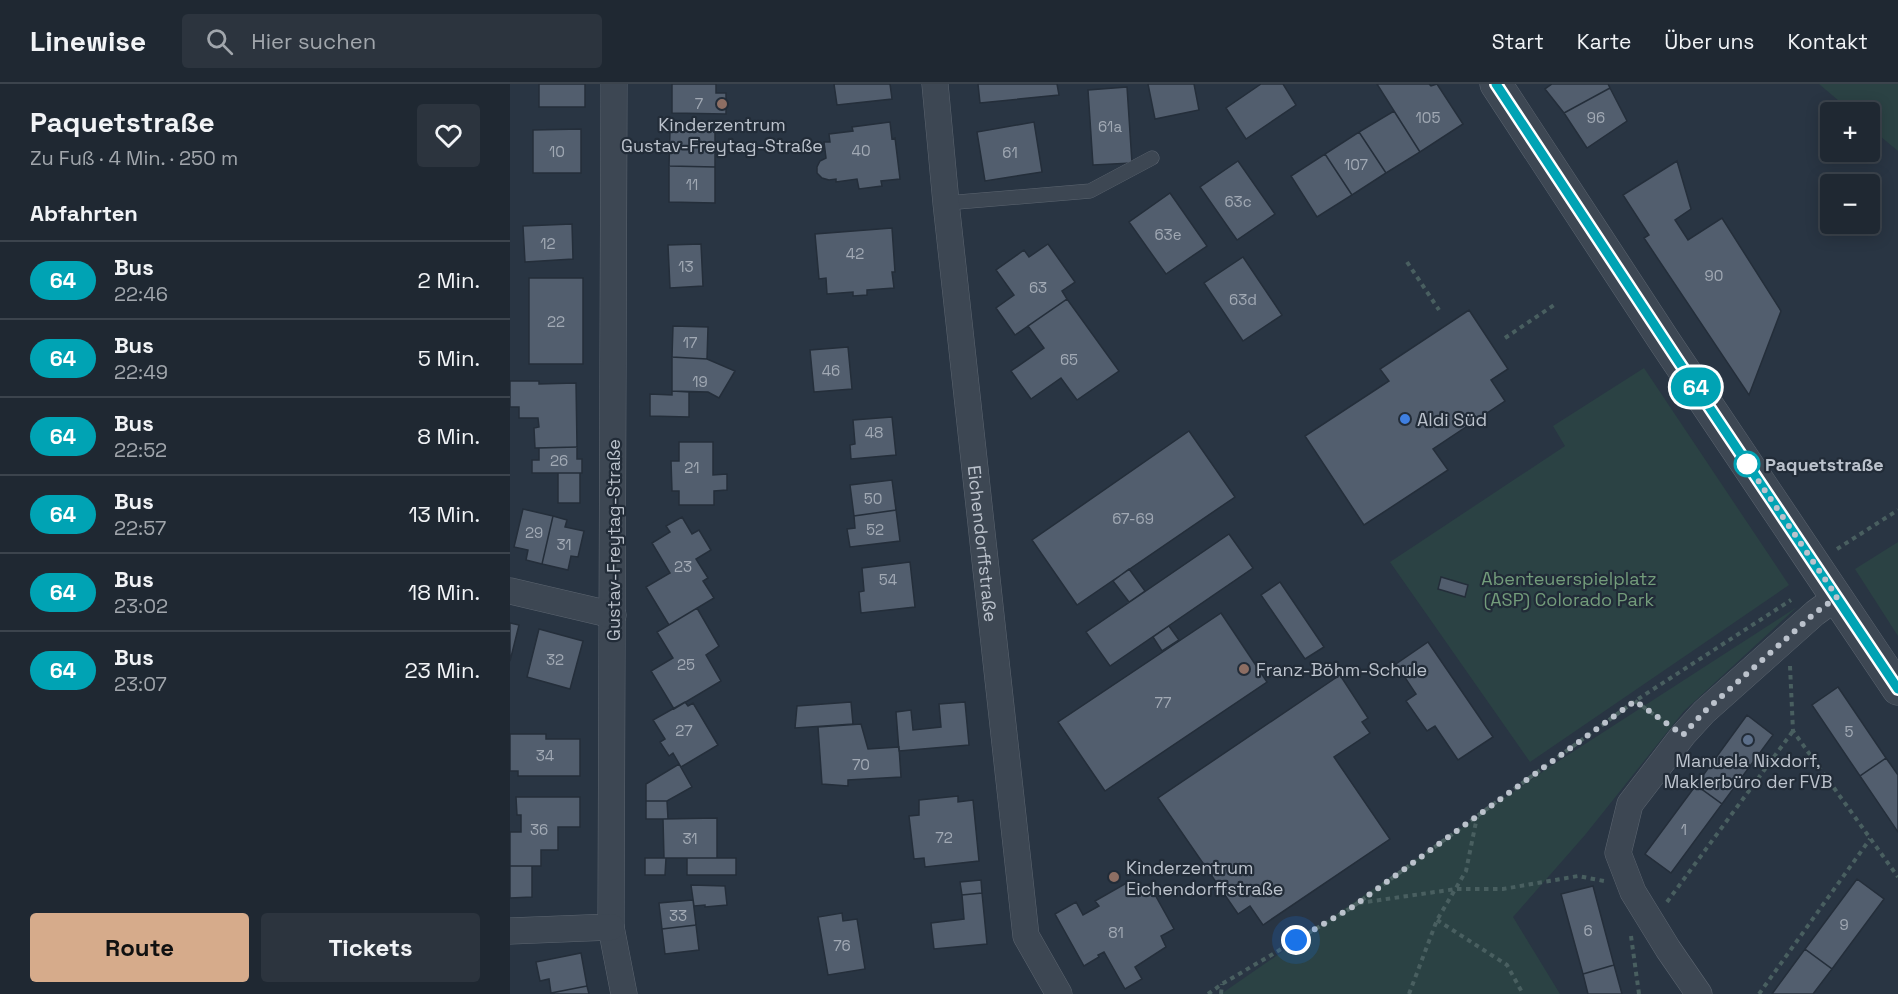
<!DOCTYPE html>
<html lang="de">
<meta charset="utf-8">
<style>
body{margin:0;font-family:"Space Grotesk",sans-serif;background:#2c343e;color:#f1f3f6;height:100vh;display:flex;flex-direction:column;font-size:22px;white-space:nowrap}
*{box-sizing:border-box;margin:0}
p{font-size:20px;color:#a1a6ac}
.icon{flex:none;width:33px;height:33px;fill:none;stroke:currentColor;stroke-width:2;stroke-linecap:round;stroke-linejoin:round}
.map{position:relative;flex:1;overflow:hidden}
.drawer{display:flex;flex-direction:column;background:#1f2832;width:510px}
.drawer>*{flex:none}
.badge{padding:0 12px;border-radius:20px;font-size:21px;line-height:39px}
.controls{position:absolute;left:1310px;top:18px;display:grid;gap:12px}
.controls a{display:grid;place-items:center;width:60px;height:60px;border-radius:6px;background:#1f2832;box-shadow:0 3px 15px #0003,0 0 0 2px #3c444d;font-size:30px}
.you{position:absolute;width:30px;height:30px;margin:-15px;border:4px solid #fff;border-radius:50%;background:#1a73e8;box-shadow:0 0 0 9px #1a73e833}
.map>.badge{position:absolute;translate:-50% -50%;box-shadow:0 0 0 3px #fff}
h2{padding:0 30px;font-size:22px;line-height:54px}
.round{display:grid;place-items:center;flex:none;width:63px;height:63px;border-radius:6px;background:#2c343e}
.headline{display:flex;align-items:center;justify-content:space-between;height:102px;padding:0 30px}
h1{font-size:28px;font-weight:800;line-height:45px}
.action{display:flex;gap:12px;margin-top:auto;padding:12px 30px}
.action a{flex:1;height:69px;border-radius:6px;background:#d6ab8b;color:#111;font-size:24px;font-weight:800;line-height:69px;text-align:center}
.action a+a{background:#2c343e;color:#f1f3f6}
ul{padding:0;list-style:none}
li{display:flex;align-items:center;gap:18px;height:78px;padding:0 30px;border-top:2px solid #3c444d}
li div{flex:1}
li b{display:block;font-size:22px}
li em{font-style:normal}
li .badge{min-width:66px;font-weight:700;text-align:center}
header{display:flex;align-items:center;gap:36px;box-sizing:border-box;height:84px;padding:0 30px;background:#1f2832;border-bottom:2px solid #3c444d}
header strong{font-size:28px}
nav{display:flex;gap:33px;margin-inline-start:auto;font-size:21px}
.search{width:420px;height:54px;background:#2c343e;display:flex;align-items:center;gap:15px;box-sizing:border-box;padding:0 21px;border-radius:6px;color:#a1a6ac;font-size:22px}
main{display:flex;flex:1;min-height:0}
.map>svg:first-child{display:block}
.green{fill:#2b4244}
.building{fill:#525e6e;stroke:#242e3a;stroke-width:1.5}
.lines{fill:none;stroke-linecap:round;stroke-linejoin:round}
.service-casing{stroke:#5c6570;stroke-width:15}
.minor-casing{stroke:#5c6570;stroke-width:27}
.tertiary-casing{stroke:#5c6570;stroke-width:33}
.path{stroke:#495f60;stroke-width:4;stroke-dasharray:4.5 4.5;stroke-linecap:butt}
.service{stroke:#3d4753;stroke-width:14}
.minor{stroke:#3d4753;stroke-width:26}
.tertiary{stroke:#3d4753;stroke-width:32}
.line-casing{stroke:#fff;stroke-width:14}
.line{stroke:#00a3b4;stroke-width:9}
.walk{stroke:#bbc2cc;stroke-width:6;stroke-dasharray:0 10.8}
.education-dot{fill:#8d6e63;stroke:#222c38;stroke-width:2}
.shop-dot{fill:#3f7fe0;stroke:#222c38;stroke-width:2}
.stop-dot{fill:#fff;stroke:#00a3b4;stroke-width:3}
.service-dot{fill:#5c6f8a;stroke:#222c38;stroke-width:2}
.labels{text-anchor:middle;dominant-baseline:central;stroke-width:4.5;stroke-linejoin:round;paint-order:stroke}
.number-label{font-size:15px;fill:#a1a9b4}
.poi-label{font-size:18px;fill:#bbc2cc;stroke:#222c38;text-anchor:start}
.stop-label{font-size:18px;font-weight:bold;fill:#bbc2cc;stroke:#222c38;text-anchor:start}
.street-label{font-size:18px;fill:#bbc2cc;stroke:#222c38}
.park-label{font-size:18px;fill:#739c7b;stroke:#222c38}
</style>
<header>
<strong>Linewise</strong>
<div class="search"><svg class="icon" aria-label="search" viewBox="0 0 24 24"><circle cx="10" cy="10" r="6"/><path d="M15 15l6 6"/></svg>Hier suchen</div>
<nav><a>Start</a><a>Karte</a><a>Über uns</a><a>Kontakt</a></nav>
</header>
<main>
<section class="drawer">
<div class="headline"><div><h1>Paquetstraße</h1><p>Zu Fuß · 4 Min. · 250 m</p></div><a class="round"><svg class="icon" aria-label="heart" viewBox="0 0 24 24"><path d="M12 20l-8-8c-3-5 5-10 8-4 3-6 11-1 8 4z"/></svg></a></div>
<h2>Abfahrten</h2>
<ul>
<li><span class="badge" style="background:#00a3b4;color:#fff">64</span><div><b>Bus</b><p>22:46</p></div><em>2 Min.</em></li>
<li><span class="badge" style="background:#00a3b4;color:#fff">64</span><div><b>Bus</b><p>22:49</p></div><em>5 Min.</em></li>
<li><span class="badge" style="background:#00a3b4;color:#fff">64</span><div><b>Bus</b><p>22:52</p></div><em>8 Min.</em></li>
<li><span class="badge" style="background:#00a3b4;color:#fff">64</span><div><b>Bus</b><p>22:57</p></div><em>13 Min.</em></li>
<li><span class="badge" style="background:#00a3b4;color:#fff">64</span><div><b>Bus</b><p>23:02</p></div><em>18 Min.</em></li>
<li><span class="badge" style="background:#00a3b4;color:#fff">64</span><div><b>Bus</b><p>23:07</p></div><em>23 Min.</em></li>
</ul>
<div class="action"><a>Route</a><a>Tickets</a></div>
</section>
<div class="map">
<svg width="1388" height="910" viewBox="0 0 1388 910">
<rect width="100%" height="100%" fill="#293543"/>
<path class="green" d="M1309,0H1388V67L1359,43V28H1342Z
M1134,284L1279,501L1020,678L880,478L1055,362L1043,342Z
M1388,458V552L1345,485Z
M1287,523L1174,627L1075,751L1003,833L1050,910H711L1041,682Z"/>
<path class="building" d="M29,0H75V23H29Z
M162,0H206V9H216V30L162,29Z
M324,0H380L382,15L327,21Z
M468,0H547L549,11L470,19Z
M638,0H684L689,26L645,35Z
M751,0H773L786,21L736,55L716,24Z
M867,0H919L921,2L927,0L953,40L910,68Z
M1042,0H1098L1100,4L1054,29L1035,5Z
M617,3L622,79L583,81L578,6Z
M1100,4L1117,37L1077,64L1054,29Z
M884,27L910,68L876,89L849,48Z
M380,38L382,55L385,54L390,95L371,97L372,102L349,105L347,95L326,98V95L319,96L312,94L307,89V83L310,77L316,74L314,58H320L319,50L343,47L342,43Z
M524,38L532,88L475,97L467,48Z
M71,45V89H23V46Z
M160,47H205V83L159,82Z
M849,48L876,89L842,111L815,70Z
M815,70L842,111L807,133L781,92Z
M728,77L765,130L727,156L690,103Z
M1167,77L1181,125L1165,136L1178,156L1212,134L1271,227L1239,311L1134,154L1139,151L1113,111Z
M159,82L205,83V119L159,118Z
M660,109L697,162L656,190L619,138Z
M62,140L63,175L15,178L13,142Z
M382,144L385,188H382L384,204L357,206V211L343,212V208L317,210L316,194L309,195L305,150Z
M191,160L193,202L160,204L158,161Z
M538,160L565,198L552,207L557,215L505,251L486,224L504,211L486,186L514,166L519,173Z
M733,173L772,231L733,257L694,199Z
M19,194H73V280H19Z
M557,215L609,287L567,316L551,294L521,315L501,287L534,264L518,242Z
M959,226L998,285L981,296L995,317L923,365L938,386L854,441L795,352L879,297L870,285Z
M163,242L198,243L197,275L162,273Z
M338,263L342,305L304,308L300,266Z
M162,273L197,275L225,287L209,314L198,308L162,307Z
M0,297H29V300L66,299L67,363L25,364L24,344L29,343L28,334H9V323H0Z
M162,307L179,308V333L140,332V310L162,311Z
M382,333L386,371L341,375L340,361L345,360L343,336Z
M679,347L725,413L567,521L522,456Z
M169,358H203V391L217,390V406L204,407V421H169V407H162L161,377H169Z
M67,363V375H72V389H22V376H29V364Z
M48,389H70V419H48Z
M382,396L386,426L344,432L340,401Z
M13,425L43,432L32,480L16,476L18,466L4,463Z
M386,426L390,457L340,463L337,445L345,444L344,432Z
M43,432L57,436L55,443L74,447L68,473L61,472L58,486L32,480Z
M172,433L182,450L189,446L201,466L186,475L198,494L193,497L204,514L159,541L136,503L160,489L142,459L160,448L156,442Z
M719,450L743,484L600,582L576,548Z
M400,478L405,523L351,529L349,508L354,507L352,484Z
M619,485L635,507L619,518L603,497Z
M931,493L958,501L955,513L928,505Z
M770,498L814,563L795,575L751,511Z
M187,524L209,562L196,571L211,597L164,625L141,587L163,574L147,548Z
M711,529L757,598L595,707L548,638Z
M0,539L9,541L0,577Z
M659,542L669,556L652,567L643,553Z
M29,545L73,557L60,605L17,593Z
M918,558L983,653L948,676L925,642L917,647L896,617L906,610L886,580Z
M830,591L858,634L852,638L860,649L824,673L880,755L753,841L740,822L728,830L648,714Z
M1328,603L1376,674L1350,692L1302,621Z
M175,618L178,622L183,619L208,661L171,683L163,669L159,672L150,658L155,655L143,636Z
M341,618L343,640L285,644L287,622Z
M455,618L459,661L389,667L386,628L401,626L403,646L431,643L429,620Z
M1237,631L1263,651L1212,720L1186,701Z
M351,640L358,665L389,663L391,693L338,696V702L312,700L308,643Z
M0,650H36V655H70V692H8V687H0Z
M1376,674L1388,691V748L1350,692Z
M169,680L182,703L157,717H136V700Z
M1186,701L1212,720L1161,789L1135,770Z
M448,712V718L463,716L469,777L415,783L414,774L404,775L399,732L409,731V716Z
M6,713H70V743H48V766H31V782H0V748H11V731H7Z
M136,717H157L158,735H136Z
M207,734V774H154L153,735Z
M135,774H156L155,791H135Z
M177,774H226V791H177Z
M0,782H22V813L0,814Z
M1347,795L1374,815L1322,885L1295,865Z
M471,796L472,809L452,811L450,798Z
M620,797L625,807L639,800L664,845L651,852L656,863L625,883L632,895L615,905L594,868L588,871L589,873L574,882L545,830L566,818L573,831L589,822L585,817Z
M181,801L215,802L217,821L195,823V821L184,822Z
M1083,802L1104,881L1073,890L1051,810Z
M472,809L477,860L424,865L421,839L454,835L452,811Z
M183,816L186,841L152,845L149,819Z
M332,829L333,837L347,835L355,885L318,891L308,833Z
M186,841L189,866L155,870L152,845Z
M1295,865L1322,885L1303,910H1262Z
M71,869L77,902L41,909L39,895L30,897L26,878Z
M1104,881L1112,910H1078L1073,890Z
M77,902L79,910H42L41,909Z"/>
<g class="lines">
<defs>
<path id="service" d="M436,119L580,107L642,74"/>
<g id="minor">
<path d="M104,0L101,843L114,910"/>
<path id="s1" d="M425,0L436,119L516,852L549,910"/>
<path d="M0,507L103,531"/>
<path d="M0,847L101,843"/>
<path d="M1189,910L1158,865L1123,808L1108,769L1120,720L1173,651L1194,628L1305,529L1327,513"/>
</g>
<path id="tertiary" d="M986,0L1155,258L1388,605"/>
</defs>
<use href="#service" class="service-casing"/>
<use href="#minor" class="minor-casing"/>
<use href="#tertiary" class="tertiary-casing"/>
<path class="path" d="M897,178L929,226
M995,254L1047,219
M1327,465L1388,426
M1280,582L1283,647L1388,793
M1125,617L1156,639
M1157,818L1283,647
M849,819L946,805H993L1068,792L1094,797
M927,836L997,881L1013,910
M1121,852L1129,910
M698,910L712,900L841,824L1125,617L1281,516
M711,910L712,900
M899,910L927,836L956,787L967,733
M1249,910L1360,755"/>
<use href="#service" class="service"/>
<use href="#minor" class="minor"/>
<use href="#tertiary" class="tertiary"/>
</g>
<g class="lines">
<defs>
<path id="line" d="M986,0L1167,275L1388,605"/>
</defs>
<use href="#line" class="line-casing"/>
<use href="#line" class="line"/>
<path class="walk" d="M786,856L841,824L1125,617L1173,651L1194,628L1305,529L1327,513L1237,380"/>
</g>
<g class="education-dot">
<circle cx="212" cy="20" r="6"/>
<circle cx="734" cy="585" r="6"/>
<circle cx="604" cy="793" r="6"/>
</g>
<circle class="shop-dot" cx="895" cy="335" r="6"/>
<circle class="stop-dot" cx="1237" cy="380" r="12"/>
<circle class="service-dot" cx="1238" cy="656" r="6"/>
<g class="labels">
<g class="number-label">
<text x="189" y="19">7</text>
<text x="918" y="33">105</text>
<text x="1086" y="33">96</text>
<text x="600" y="42">61a</text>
<text x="351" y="66">40</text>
<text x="47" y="67">10</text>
<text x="500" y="68">61</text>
<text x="846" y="80">107</text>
<text x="182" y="100">11</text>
<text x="728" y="117">63c</text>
<text x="658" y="150">63e</text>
<text x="38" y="159">12</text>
<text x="345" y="169">42</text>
<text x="176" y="182">13</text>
<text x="1204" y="191">90</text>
<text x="528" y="203">63</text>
<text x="733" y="215">63d</text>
<text x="46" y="237">22</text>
<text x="180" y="258">17</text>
<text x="559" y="275">65</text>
<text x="321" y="286">46</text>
<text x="190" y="297">19</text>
<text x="364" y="348">48</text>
<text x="49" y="376">26</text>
<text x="182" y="383">21</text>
<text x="363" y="414">50</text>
<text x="623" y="434">67-69</text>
<text x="365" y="445">52</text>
<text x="24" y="448">29</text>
<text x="54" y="460">31</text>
<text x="173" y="482">23</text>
<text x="378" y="495">54</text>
<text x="45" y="575">32</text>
<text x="176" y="580">25</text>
<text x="653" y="618">77</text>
<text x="174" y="646">27</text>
<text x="1339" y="647">5</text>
<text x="35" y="671">34</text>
<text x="351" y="680">70</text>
<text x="29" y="745">36</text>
<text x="1174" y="745">1</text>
<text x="434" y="753">72</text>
<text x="180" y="754">31</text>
<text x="168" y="831">33</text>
<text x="1334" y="840">9</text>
<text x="1078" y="846">6</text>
<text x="606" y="848">81</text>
<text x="332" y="861">76</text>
</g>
<g class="poi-label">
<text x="212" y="40" text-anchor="middle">Kinderzentrum<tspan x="212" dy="21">Gustav-Freytag-Straße</tspan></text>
<text x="907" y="335">Aldi Süd</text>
<text x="746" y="585">Franz-Böhm-Schule</text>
<text x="1238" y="676" text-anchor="middle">Manuela Nixdorf,<tspan x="1238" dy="21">Maklerbüro der FVB</tspan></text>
<text x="616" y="783">Kinderzentrum<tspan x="616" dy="21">Eichendorffstraße</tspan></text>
</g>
<g class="stop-label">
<text x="1255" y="380">Paquetstraße</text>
</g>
<g class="street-label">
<text transform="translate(103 456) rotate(-90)">Gustav-Freytag-Straße</text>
<text stroke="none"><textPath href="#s1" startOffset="462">Eichendorffstraße</textPath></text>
</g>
<g class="park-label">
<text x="1059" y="494">Abenteuerspielplatz<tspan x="1059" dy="21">(ASP) Colorado Park</tspan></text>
</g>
</g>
</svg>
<div class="controls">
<a>+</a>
<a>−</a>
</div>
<div class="you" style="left:786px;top:856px"></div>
<b class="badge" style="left:1186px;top:303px;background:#00a3b4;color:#fff">64</b>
</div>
</main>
